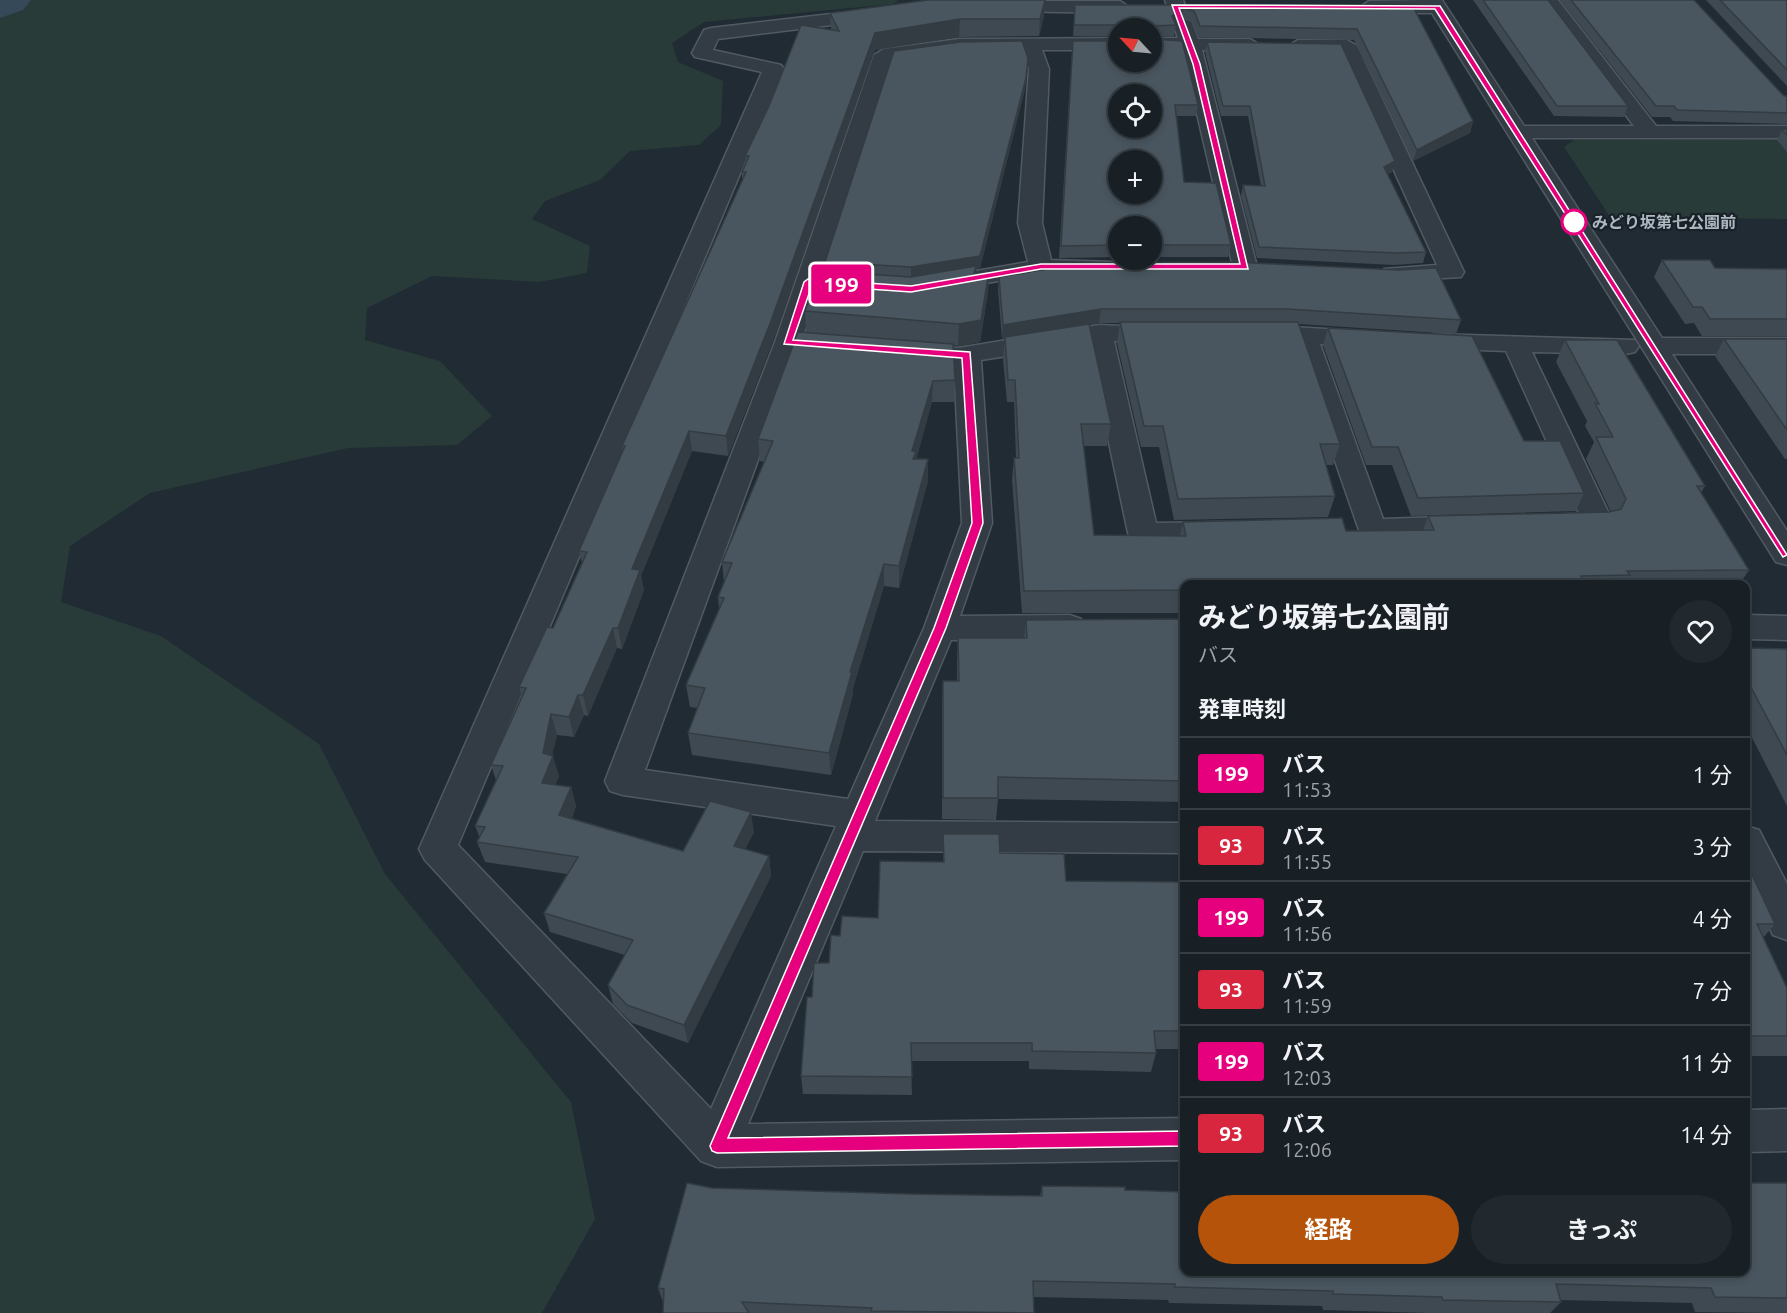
<!DOCTYPE html>
<html lang="ja">
<meta charset="utf-8">
<style>
body{margin:0;font-family:Ubuntu,"Noto Sans JP",sans-serif;background:#21282e;color:#f1f3f6;height:100vh;display:flex;flex-direction:column;font-size:22px;white-space:nowrap}
*{box-sizing:border-box;margin:0}
p{font-size:20px;color:#9fa3a7}
.icon{flex:none;width:33px;height:33px;fill:none;stroke:currentColor;stroke-width:2;stroke-linecap:round;stroke-linejoin:round}
.map{position:relative;flex:1;overflow:hidden}
.drawer{position:absolute;left:1180px;top:580px;width:570px;height:696px;display:flex;flex-direction:column;background:#182026;border-radius:12px;box-shadow:0 3px 9px #0003,0 0 0 2px #363e43}
.drawer>*{flex:none}
.badge{padding:0 12px;border-radius:4px;font-size:21px;line-height:39px}
.needle{width:39px;rotate:296deg}
.buttons{position:absolute;left:1108px;top:18px;display:grid;gap:12px}
.buttons a{display:grid;place-items:center;width:54px;height:54px;border-radius:50%;background:#182026;box-shadow:0 3px 9px #0003,0 0 0 2px #363e43;font-size:30px}
.map>.badge{position:absolute;translate:-50% -50%;box-shadow:0 0 0 3px #fff}
h2{padding:0 18px;font-size:22px;line-height:54px}
.round{display:grid;place-items:center;flex:none;width:63px;height:63px;border-radius:32px;background:#21282e}
.head{display:flex;align-items:center;justify-content:space-between;height:102px;padding:0 18px}
h1{font-size:28px;font-weight:700;line-height:45px}
.cta{display:flex;gap:12px;margin-top:auto;padding:12px 18px}
.cta a{flex:1;height:69px;border-radius:36px;background:#b45309;color:#fff;font-size:24px;font-weight:700;line-height:69px;text-align:center}
.cta a+a{background:#21282e;color:#f1f3f6}
ul{padding:0;list-style:none}
li{display:flex;align-items:center;gap:18px;height:72px;padding:0 18px;border-top:2px solid #363e43}
li div{flex:1}
li b{display:block;font-size:22px}
li em{font-style:normal}
li .badge{min-width:66px;font-weight:700;text-align:center}
.map>svg:first-child{display:block}
.green{fill:#283b38}
.lines{fill:none;stroke-linecap:round;stroke-linejoin:round}
.river{fill:#354959;fill-rule:evenodd}
.minor-casing{stroke:#515a62;stroke-width:3}
.minor{fill:#333c44;fill-rule:evenodd}
.wall{fill:#3f4952}
.shaded-wall{fill:#333c42}
.building{fill:#49555f;stroke:#333c42;stroke-width:1.5;fill-rule:evenodd}
.line{fill:#e6007e;stroke:#fff;stroke-width:1.5}
.stop-dot{fill:#fff;stroke:#e6007e;stroke-width:3}
.labels{text-anchor:middle;dominant-baseline:central;stroke-width:4.5;stroke-linejoin:round;paint-order:stroke}
.far-stop-label{font-size:16px;font-weight:bold;fill:#adb8c1;stroke:#192128;text-anchor:start}
</style>
<div class="map">
<svg width="1787" height="1313" viewBox="0 0 1787 1313">
<rect width="100%" height="100%" fill="#202b33"/>
<path class="green" d="M15,0H899L893,4L704,22L672,43L678,62L723,81L721,125L699,145L630,151L600,180L545,201L532,219L590,246L587,273L539,282L432,276L367,308L365,340L440,361L492,416L457,445L348,448L150,493L70,546L61,602L161,636L319,744L385,874L571,1102L595,1219L542,1313H0V10Z
M1787,139V219L1610,217L1564,147L1574,140Z"/>
<g class="lines">
<path class="river" d="M0,0H31L23,10L0,18Z"/>
<defs>
<path id="minor" d="M1165,0H1183L1198,39H1250L1260,45L1250,51L1202,50L1257,267L1254,272L1245,274L1236,272L1233,267L1182,50H1152V38H1178Z
M1424,0H1442L1524,126H1634L1539,0H1558L1656,126H1787V138H1532L1662,338H1787V354H1672L1787,531V565L1776,562L1432,13H1369L1360,7L1369,1Z
M1000,1H1120L1129,7L1120,13L993,11L991,7Z
M874,9L881,11L883,15L881,19L718,39L713,50L781,65L784,69L458,845L711,1109L836,826L623,795L610,791L605,781L775,342L874,55L884,49L959,39L1119,38V50H1042L1049,69L1042,223L1051,260L1113,262L1116,267L1113,272L1041,274L944,290L935,288L932,283L935,278L1028,262L1018,223L1029,69L1023,50L959,51L892,60L801,342L645,770L848,799L924,628L962,523L954,364L898,358L894,352L898,346L907,344L958,348L1099,325L1172,328L1176,333L1172,338L1114,341L1156,523L1226,522L1237,525L1241,532L1237,539L1226,542L1143,543L1132,540L1128,533L1088,343L981,360L992,523L960,616L1070,615L1081,619L1086,627L1081,635L1070,639L951,640L875,821L1185,823V853L863,851L748,1124L1185,1118V1160L717,1167L701,1161L425,860L419,849L762,72L695,57L692,53L704,30L711,28Z
M1298,40H1347L1357,46L1464,272L1461,277L1393,281L1384,279L1381,274L1384,269L1437,265L1340,52L1291,50L1288,46Z
M1256,325L1379,332L1383,338L1379,344L1370,346L1320,344L1383,519L1470,516L1481,519L1485,526L1481,533L1470,536L1372,539L1361,536L1294,342L1247,338L1243,333L1247,328Z
M1433,334L1635,340L1639,346L1635,352L1626,354L1532,352L1613,522L1609,529L1564,533L1553,530L1549,523L1553,516L1579,513L1506,351L1424,348L1420,342L1424,336Z
M1746,615L1787,616V640L1746,639Z
M1746,826L1759,830L1787,884V940L1773,935L1746,879Z
M1787,1109V1151L1746,1152V1110Z"/>
</defs>
<use href="#minor" class="minor-casing"/>
<use href="#minor" class="minor"/>
</g>
<path class="wall" d="M1473,0H1548L1628,106L1624,117L1554,116Z
M1560,0H1694L1784,96H1787V124L1673,121L1670,117H1652Z
M1706,0H1787V86Z
M1075,5H1412L1473,121L1470,133L1413,161L1354,40L1198,37L1192,22L1182,19L1175,23L1176,25L1174,36H1152V28H1119V36H1073Z
M830,13L1044,16L1039,36L959,37L875,50L773,341L728,456L692,451L641,576L644,590L622,649L617,648L588,716L584,715L574,737L557,735L552,755L559,776L555,785L571,787L576,806L572,818L683,851L754,832L745,849L769,856L771,876L688,1043L632,1023L613,1004L608,985L625,955L550,932L544,913L567,874L485,862L477,842L480,838L475,826L496,780L491,765L522,697L519,687L553,628L582,563L579,551L623,451L622,446L742,180V172L746,163L745,156L831,29Z
M1207,42L1392,172L1388,174L1426,252L1423,263L1394,265L1257,258L1241,196L1243,185L1261,186L1248,116H1221L1205,52Z
M1072,52L1198,105L1196,116H1177L1184,182L1231,245L1228,257H1152V226H1119V257L1059,258Z
M1028,58L1025,89L980,268L976,269V273L989,271L988,292L980,342L958,346L953,345L955,380L954,402H932L916,459L928,481L899,588L884,586L853,688V694L831,775L692,755L688,733L697,708L690,707L686,685L719,609L718,597L724,582L722,562L764,462L760,461L758,439L806,332L805,311L825,271V262Z
M1787,129V152L1777,140L1782,130Z
M1662,260L1715,268L1787,269V336H1702L1694,323L1685,324L1654,277Z
M999,277L1461,320L1456,334L1298,324L1340,444L1333,465H1326L1335,496L1328,517L1174,520L1159,447H1141L1117,343L1120,323H1099L1089,324L1111,424L1107,446H1083L1094,535L1180,536L1183,522L1346,531L1423,530L1428,516L1611,512L1586,459L1594,442L1585,426L1587,421L1556,362L1565,340L1705,486L1701,493L1749,570L1739,585H1185V613H1022L1012,480L1014,458H1016L1014,402H1007L1003,359L1005,338L1002,339L998,290Z
M1328,328L1524,441L1584,493L1576,511L1411,516L1392,465H1366L1323,345Z
M1724,339H1787V459H1785L1715,356Z
M1185,619V802L998,799L996,820L942,819V703L943,681H957V661L958,638H1024L1026,620Z
M1746,648L1787,649V806L1746,726Z
M943,834L1000,853L1066,881L1185,899V1049H1156V1053L1151,1072L1029,1069V1061H911L912,1095L803,1094L801,1076L812,997L829,963L840,936L878,918L943,862Z
M1746,862L1775,924L1763,938L1787,988V1056H1746Z
M1787,1183V1313L1695,1312L1692,1303L1560,1300L1561,1302L1550,1313H1429L1323,1310L1322,1306L1169,1303L1168,1300L1034,1297V1313H663V1302L658,1288L712,1188L909,1194L1040,1196L1042,1186L1125,1190L1185,1272Z"/>
<path class="shaded-wall" d="M1045,0L1044,16L1039,36L1040,19Z
M1183,8L1182,19L1173,25L1172,16Z
M960,19L959,37L875,50L773,341L728,456L726,436L875,33Z
M1026,78L1025,89L980,268L976,269L975,287L911,280V267Z
M1473,121L1470,133L1413,161L1417,150Z
M1395,161L1392,172L1381,177L1384,167Z
M989,271L988,292L980,342L958,346L959,324Z
M1101,309L1099,323L1002,339L1003,325Z
M933,381L932,402L916,461L913,482L912,451Z
M689,431L692,451L641,576L644,590L622,649L618,628L632,569Z
M928,459V481L899,588V566Z
M884,564V586L853,688V694L831,775L829,753L850,672Z
M613,628L617,648L588,716L583,695Z
M578,695L584,715L574,737L569,717Z
M551,714L557,735L551,760L553,756L559,776L548,803L542,783L543,753Z
M571,787L576,806L565,834L559,815Z
M751,812L754,832L737,866L734,846Z
M769,856L771,876L688,1043L684,1025Z"/>
<path class="building" d="M928,0H1045L1040,19H960L875,33L771,321L726,436L689,431L632,569L640,570L618,628H613L583,695H578L569,717L551,714L543,753L553,756L542,783L571,787L559,815L683,851L710,801L751,812L734,846L769,856L684,1025L627,1005L608,985L633,940L544,913L578,857L477,842L485,827L475,826L503,766L491,765L526,688L519,687L547,627L553,628L587,552L579,551L625,446H622L746,172H742L749,156H745L769,106L801,25L839,31L830,13Z
M1483,0H1548L1628,106H1557Z
M1571,0H1694L1784,96H1787V113L1677,110L1674,106H1656Z
M1720,0H1787V70Z
M1075,5H1412L1473,121L1417,150L1357,29L1200,26L1194,11L1183,8L1172,16L1176,25L1152,26V28H1121L1120,25H1074Z
M1152,39L1182,41L1198,105H1175L1184,182L1216,183L1231,245H1152V226H1119V245L1061,246L1073,41H1119V62H1152ZM1119,94H1152V128H1119ZM1119,160H1152V194H1119Z
M1022,41L1028,58L1026,78L980,256L911,267L825,262L894,51L960,42Z
M1207,42L1341,44L1395,161L1384,167L1426,252L1397,253L1259,247L1243,185L1265,186L1250,106H1223Z
M1787,129V135L1782,130Z
M1662,260H1710L1715,268L1787,269V319H1710L1702,307H1693Z
M1233,262L1398,270L1436,268L1461,320L1287,309H1101L1003,325L999,277L1059,267L1060,263Z
M976,266L974,273L989,271L981,320L959,324L805,311L819,271L911,277Z
M1120,322H1298L1340,444H1320L1335,496L1178,499L1163,426H1144Z
M1089,324L1111,424H1081L1094,535L1186,536L1183,522L1342,518L1346,531L1434,530L1428,516L1609,512L1621,509L1626,499L1596,437H1613L1595,403L1599,404L1565,340H1617L1705,486H1697L1749,570L1627,571L1630,575L1581,576L1585,585H1185V590L1024,591L1014,458H1019L1015,380H1008L1005,337Z
M1328,328L1472,336L1524,441H1560L1584,493L1418,498L1398,447H1372Z
M798,332L953,344L955,380L933,381L912,451L916,452L913,459H928L899,566L884,564L850,672H852L829,753L688,733L705,688L686,685L724,598L718,597L732,563L722,562L773,441L758,439Z
M1724,339H1787V430Z
M1185,619V781L998,777V798H943V681H959L958,638H1027L1026,620Z
M1746,648L1787,649V755L1746,678Z
M943,834H999L1000,853L1064,854L1066,881L1182,882L1185,899V1031H1154L1156,1053L1032,1051V1043H911L912,1077L801,1076L807,997H812L814,963H829L831,935L840,936L842,916L878,918L880,861L944,862Z
M1746,862L1775,924H1757L1787,988V1036H1746Z
M687,1183L712,1188L909,1194L1042,1196V1186L1125,1187V1190L1185,1192V1272H1746V1183H1787V1298L1715,1297L1711,1288L1556,1284L1561,1302L1443,1300L1442,1297L1333,1294V1291L1175,1287V1284L1033,1281L1034,1313L871,1311L872,1308L742,1302L749,1313H663L664,1289L658,1288Z"/>
<path class="line" d="M1172,5L1440,6L1787,555L1783,557L1435,9L1179,8L1200,64L1248,269H1041L911,292L812,285L793,340L970,352L983,523L946,628L728,1138L1185,1131L1190,1134L1193,1139L1190,1144L1185,1146L717,1153L712,1151L710,1146L934,628L972,523L962,358L784,344L804,282L808,279L911,286L1041,264H1240L1193,64Z"/>
<circle class="stop-dot" cx="1574" cy="222" r="12"/>
<g class="labels">
<g class="far-stop-label">
<text x="1592" y="222">みどり坂第七公園前</text>
</g>
</g>
</svg>
<div class="buttons">
<a><svg class="needle" viewBox="-14 -14 28 28"><path d="M0-13l5 13h-10z" fill="#e53935"/><path d="M0 13l5-13h-10z" fill="#9fa3a7"/></svg></a>
<a><svg class="icon" aria-label="locate" viewBox="0 0 24 24"><circle cx="12" cy="12" r="6"/><path d="M12 2v4M12 18v4M2 12h4M18 12h4"/></svg></a>
<a>+</a>
<a>−</a>
</div>
<b class="badge" style="left:841px;top:284px;background:#e6007e;color:#fff">199</b>
<section class="drawer">
<div class="head"><div><h1>みどり坂第七公園前</h1><p>バス</p></div><a class="round"><svg class="icon" aria-label="heart" viewBox="0 0 24 24"><path d="M12 20l-8-8c-3-5 5-10 8-4 3-6 11-1 8 4z"/></svg></a></div>
<h2>発車時刻</h2>
<ul>
<li><span class="badge" style="background:#e6007e;color:#fff">199</span><div><b>バス</b><p>11:53</p></div><em>1 分</em></li>
<li><span class="badge" style="background:#d7263d;color:#fff">93</span><div><b>バス</b><p>11:55</p></div><em>3 分</em></li>
<li><span class="badge" style="background:#e6007e;color:#fff">199</span><div><b>バス</b><p>11:56</p></div><em>4 分</em></li>
<li><span class="badge" style="background:#d7263d;color:#fff">93</span><div><b>バス</b><p>11:59</p></div><em>7 分</em></li>
<li><span class="badge" style="background:#e6007e;color:#fff">199</span><div><b>バス</b><p>12:03</p></div><em>11 分</em></li>
<li><span class="badge" style="background:#d7263d;color:#fff">93</span><div><b>バス</b><p>12:06</p></div><em>14 分</em></li>
</ul>
<div class="cta"><a>経路</a><a>きっぷ</a></div>
</section>
</div>
